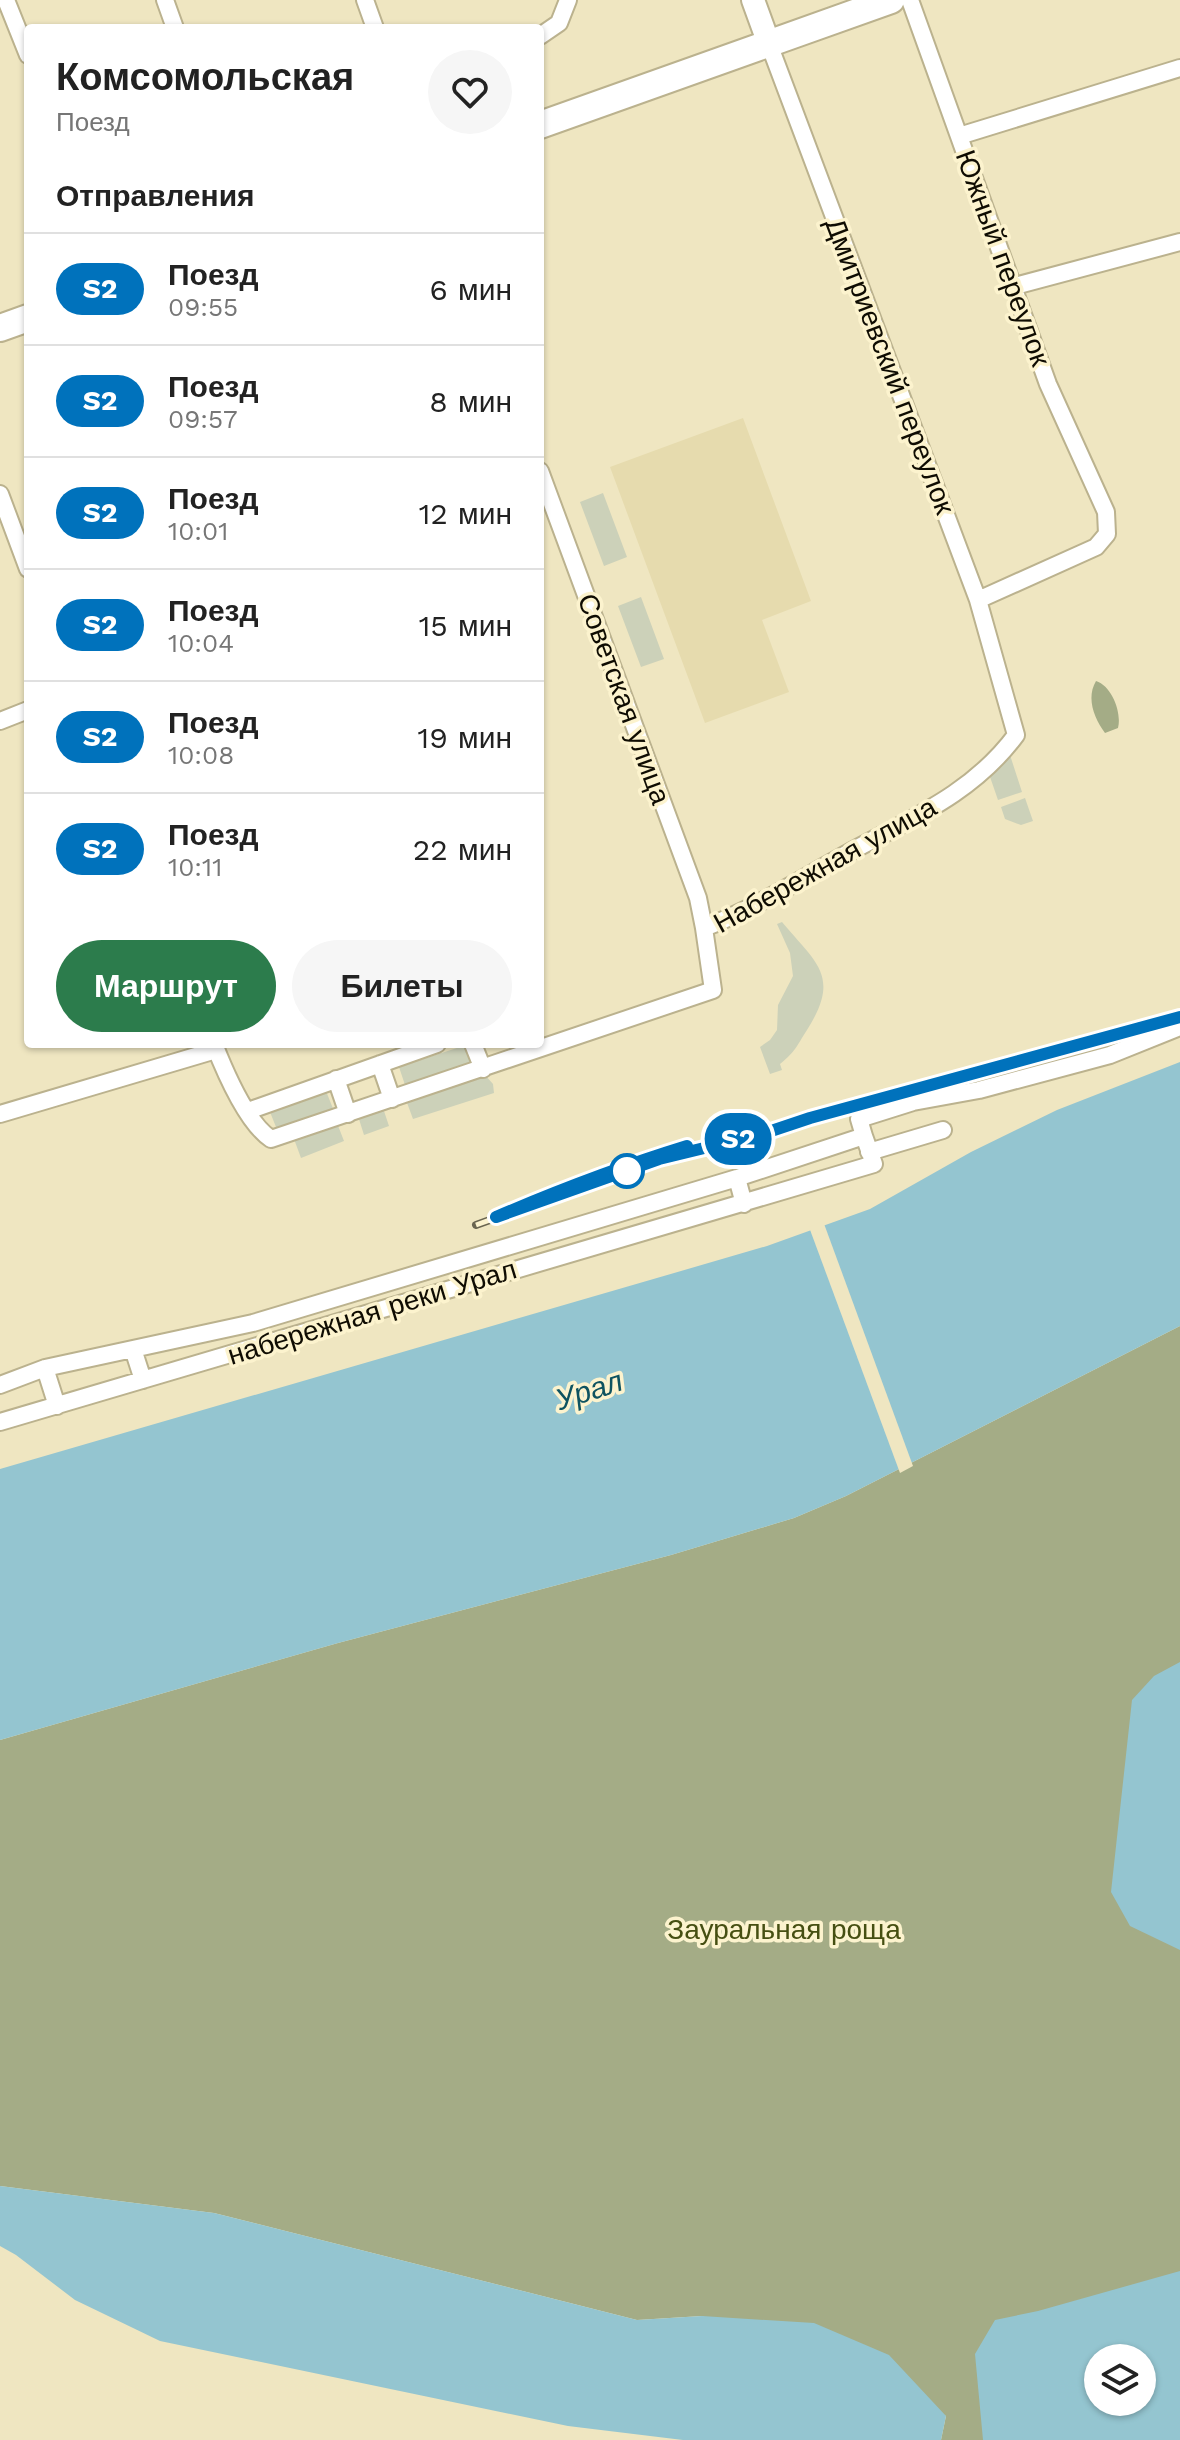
<!DOCTYPE html>
<html lang="ru">
<meta charset="utf-8">
<style>
body{margin:0;font-family:"Work Sans",sans-serif;background:#f6f6f6;color:#222;height:100vh;display:flex;flex-direction:column;font-size:30px;white-space:nowrap}
*{box-sizing:border-box;margin:0}
p{font-size:26px;color:#767676}
.icon{flex:none;width:44px;height:44px;fill:none;stroke:currentColor;stroke-width:2;stroke-linecap:round;stroke-linejoin:round}
.map{position:relative;flex:1;overflow:hidden}
.side{position:absolute;left:24px;top:24px;width:520px;height:1024px;display:flex;flex-direction:column;background:#fff;border-radius:8px;box-shadow:0 2px 6px #0004}
.side>*{flex:none}
.badge{padding:0 16px;border-radius:26px;font-size:28px;line-height:52px}
.fabs{position:absolute;left:1084px;top:2344px;display:grid;gap:16px}
.fabs a{display:grid;place-items:center;width:72px;height:72px;border-radius:50%;background:#fff;box-shadow:0 2px 6px #0004;font-size:40px}
.map>.badge{position:absolute;translate:-50% -50%;box-shadow:0 0 0 4px #fff}
h2{padding:0 32px;font-size:30px;line-height:72px}
.round{display:grid;place-items:center;flex:none;width:84px;height:84px;border-radius:42px;background:#f6f6f6}
.head{display:flex;align-items:center;justify-content:space-between;height:136px;padding:0 32px}
h1{font-size:38px;font-weight:800;line-height:60px}
.primary-button{display:flex;gap:16px;margin-top:auto;padding:16px 32px}
.primary-button a{flex:1;height:92px;border-radius:48px;background:#2c7c4c;color:#fff;font-size:32px;font-weight:800;line-height:92px;text-align:center}
.primary-button a+a{background:#f6f6f6;color:#222}
ul{padding:0;list-style:none}
li{display:flex;align-items:center;gap:24px;height:112px;padding:0 32px;border-top:2px solid #e0e0e0}
li div{flex:1}
li b{display:block;font-size:30px}
li em{font-style:normal}
li .badge{min-width:88px;font-weight:700;text-align:center}
.map>svg:first-child{display:block}
.built{fill:#e6dbae}
.green{fill:#ccd1b9}
.forest{fill:#a4ac86;fill-rule:evenodd}
.water{fill:#94c5d0;fill-rule:evenodd}
.pier{fill:#efe6c1}
.lines{fill:none;stroke-linecap:round;stroke-linejoin:round}
.street-casing{stroke:#bbb28e;stroke-width:20}
.secondary-casing{stroke:#bbb28e;stroke-width:26}
.primary-casing{stroke:#bbb28e;stroke-width:30}
.street{stroke:#fff;stroke-width:16}
.secondary{stroke:#fff;stroke-width:22}
.primary{stroke:#fff;stroke-width:26}
.rail-casing{stroke:#6a6550;stroke-width:8}
.rail{stroke:#fcf3ce;stroke-width:5;stroke-dasharray:15;stroke-linecap:butt}
.line-casing{stroke:#fff;stroke-width:18}
.line{stroke:#0072bc;stroke-width:12}
.stop-dot{fill:#fff;stroke:#0072bc;stroke-width:4}
.labels{text-anchor:middle;dominant-baseline:central;stroke-width:7;stroke-linejoin:round;paint-order:stroke}
.street-label{font-size:28px;fill:#0f0c02;stroke:#fcf3ce}
.park-label{font-size:28px;fill:#464f12;stroke:#fcf3ce}
.water-label{font-size:30px;font-style:italic;fill:#0e5360;stroke:#fcf3ce}
</style>
<div class="map">
<svg width="1180" height="2440" viewBox="0 0 1180 2440">
<rect width="100%" height="100%" fill="#efe6c1"/>
<path class="built" d="M743,418L811,601L762,620L789,692L705,723L610,467Z"/>
<path class="green" d="M603,493L627,557L604,566L580,502Z
M641,597L664,659L641,667L618,606Z
M1010,755L1022,792L998,800L989,774L995,761Z
M1025,798L1033,821L1021,825L1005,819L1001,807Z
M782,922C817,964 841,976 807,1030C796,1047 796,1051 780,1064L782,1070L770,1074L760,1047L770,1040L777,1030L778,1005L793,976L790,953L777,924Z
M469,1044L475,1063L405,1085L399,1067Z
M485,1075L493,1084L494,1093L413,1119L406,1100Z
M326,1091L334,1111L278,1132L270,1112Z
M383,1108L389,1126L364,1135L358,1116Z
M337,1123L344,1141L301,1158L294,1139Z"/>
<path class="forest" d="M1096,681C1112,686 1122,713 1118,728L1105,733C1094,718 1086,698 1096,681Z
M1180,1326V2440H941L946,2416L702,2316L637,2320L214,2213L0,2186V1740L338,1643L671,1555L794,1518L846,1496ZM1098,2358H1142V2402H1098Z"/>
<path class="water" d="M1180,1062V1326L846,1496L794,1518L671,1555L338,1643L0,1740V1469L767,1246L870,1209L971,1152L1057,1110Z
M1180,1662V1950L1130,1926L1111,1892L1132,1700L1154,1676Z
M0,2186L214,2213L637,2320L702,2316L814,2323L889,2355L946,2416L941,2440H683L568,2426L160,2341L75,2300L16,2255L0,2246Z
M1180,2271V2440H983L975,2354L995,2320L1038,2311ZM1142,2358V2402H1098V2358Z"/>
<path class="pier" d="M823,1221L913,1466L900,1473L809,1227Z"/>
<g class="lines">
<defs>
<path id="street" d="M6,0L28,55
M165,0L175,28
M365,0L375,28
M910,0L1048,384L1106,512L1107,534L1096,547L978,600
M540,36L559,23L568,0
M959,136L1180,68
M1011,287L1180,242
M540,471L698,898L704,928
M0,494L28,569
M0,721L28,710
M214,1044C225,1072 247,1123 271,1139L713,990L704,928C753,909 796,882 841,857C905,821 971,796 1016,735L978,600L769,44
M473,1044L483,1069
M380,1064L392,1099
M336,1079L348,1114
M248,1111L437,1044
M0,1114L216,1050
M864,1136L859,1119L913,1102L979,1090L1110,1055L1180,1027
M869,1152L943,1130
M133,1349L143,1380
M45,1368L57,1406
M0,1385L45,1368L253,1323L737,1178L744,1204
M0,1422L874,1164L864,1136L737,1178"/>
<path id="secondary" d="M753,0L769,44"/>
<path id="primary" d="M540,125L891,0
M0,328L28,318"/>
</defs>
<use href="#street" class="street-casing"/>
<use href="#secondary" class="secondary-casing"/>
<use href="#primary" class="primary-casing"/>
<use href="#street" class="street"/>
<use href="#secondary" class="secondary"/>
<use href="#primary" class="primary"/>
<defs>
<path id="rail" d="M476,1225L659,1159L762,1134L810,1118L1180,1017"/>
</defs>
<use href="#rail" class="rail-casing"/>
<use href="#rail" class="rail"/>
</g>
<g class="lines">
<defs>
<path id="line" d="M687,1146C622,1166 559,1190 496,1217L659,1159L762,1134L810,1118L1180,1017"/>
</defs>
<use href="#line" class="line-casing"/>
<use href="#line" class="line"/>
</g>
<circle class="stop-dot" cx="627" cy="1171" r="16"/>
<g class="labels">
<g class="street-label">
<text transform="translate(1003 258) rotate(70)">Южный переулок</text>
<text transform="translate(890 366) rotate(69)">Дмитриевский переулок</text>
<text transform="translate(624 699) rotate(70)">Советская улица</text>
<text transform="translate(825 865) rotate(-29)">Набережная улица</text>
<text transform="translate(372 1312) rotate(-17)">набережная реки Урал</text>
</g>
<g class="park-label">
<text x="784" y="1929">Зауральная роща</text>
</g>
<g class="water-label">
<text transform="translate(589 1390) rotate(-18)">Урал</text>
</g>
</g>
</svg>
<div class="fabs">
<a><svg class="icon" aria-label="layers" viewBox="0 0 24 24"><path d="M12 4l9 5-9 5-9-5zM3 14l9 5 9-5"/></svg></a>
</div>
<b class="badge" style="left:738px;top:1139px;background:#0072bc;color:#fff">S2</b>
<section class="side">
<div class="head"><div><h1>Комсомольская</h1><p>Поезд</p></div><a class="round"><svg class="icon" aria-label="heart" viewBox="0 0 24 24"><path d="M12 20l-8-8c-3-5 5-10 8-4 3-6 11-1 8 4z"/></svg></a></div>
<h2>Отправления</h2>
<ul>
<li><span class="badge" style="background:#0072bc;color:#fff">S2</span><div><b>Поезд</b><p>09:55</p></div><em>6 мин</em></li>
<li><span class="badge" style="background:#0072bc;color:#fff">S2</span><div><b>Поезд</b><p>09:57</p></div><em>8 мин</em></li>
<li><span class="badge" style="background:#0072bc;color:#fff">S2</span><div><b>Поезд</b><p>10:01</p></div><em>12 мин</em></li>
<li><span class="badge" style="background:#0072bc;color:#fff">S2</span><div><b>Поезд</b><p>10:04</p></div><em>15 мин</em></li>
<li><span class="badge" style="background:#0072bc;color:#fff">S2</span><div><b>Поезд</b><p>10:08</p></div><em>19 мин</em></li>
<li><span class="badge" style="background:#0072bc;color:#fff">S2</span><div><b>Поезд</b><p>10:11</p></div><em>22 мин</em></li>
</ul>
<div class="primary-button"><a>Маршрут</a><a>Билеты</a></div>
</section>
</div>
